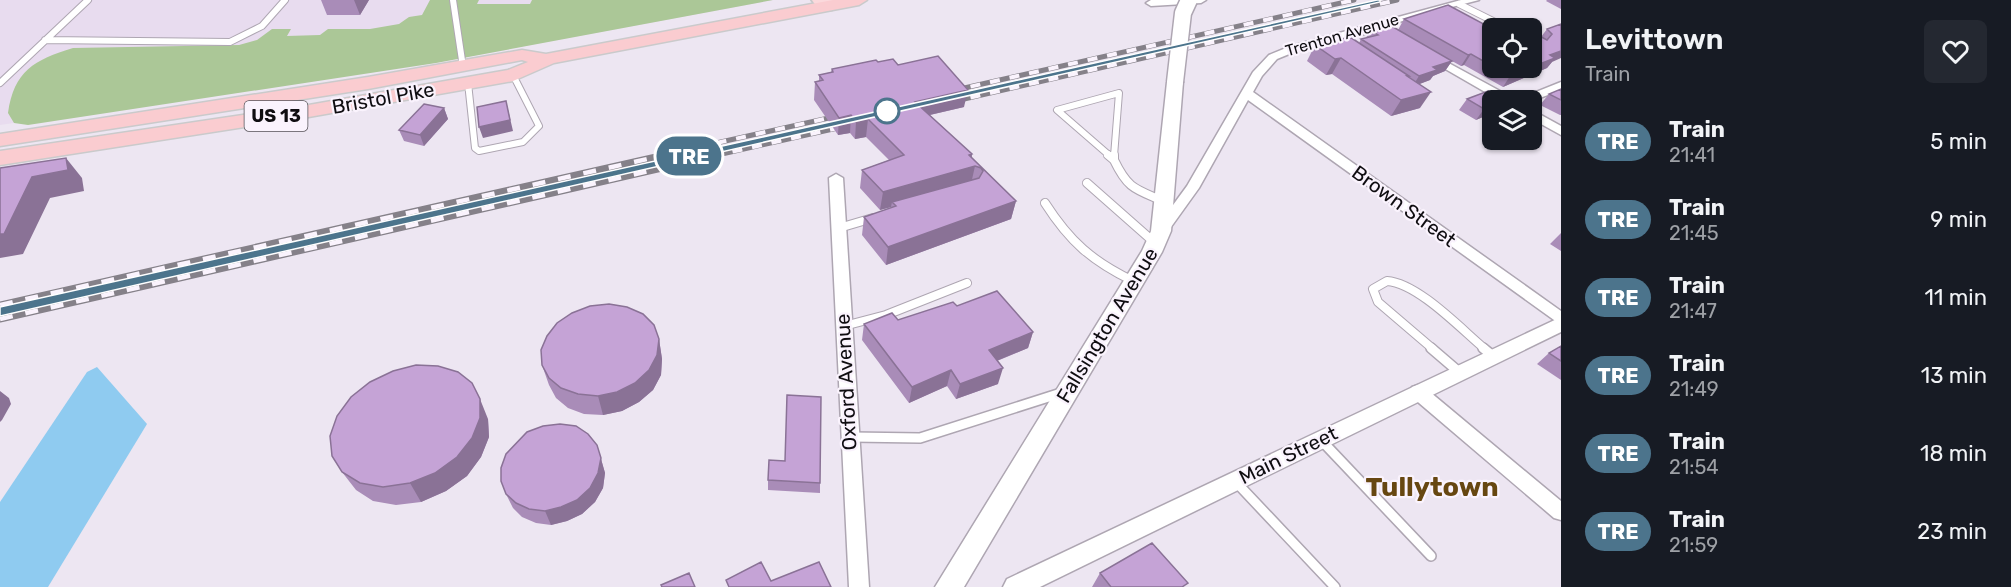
<!DOCTYPE html>
<style>
body{margin:0;font-family:Rubik,sans-serif;background:#242831;color:#f1f3f6;height:100vh;display:flex;flex-direction:column;font-size:22px;white-space:nowrap}
*{box-sizing:border-box;margin:0}
p{font-size:20px;color:#9ea1a6}
.icon{flex:none;width:33px;height:33px;fill:none;stroke:currentColor;stroke-width:2;stroke-linecap:round;stroke-linejoin:round}
.map{position:relative;flex:1;overflow:hidden}
.side{display:flex;flex-direction:column;background:#171b24;width:450px}
.side>*{flex:none}
.badge{padding:0 12px;border-radius:20px;font-size:21px;line-height:39px}
.controls{position:absolute;left:1482px;top:18px;display:grid;gap:12px}
.controls a{display:grid;place-items:center;width:60px;height:60px;border-radius:9px;background:#171b24;box-shadow:0 2px 4px #0004;font-size:30px}
.map>.badge{position:absolute;translate:-50% -50%;box-shadow:0 0 0 3px #fff}
.round{display:grid;place-items:center;flex:none;width:63px;height:63px;border-radius:9px;background:#242831}
.overview{display:flex;align-items:center;justify-content:space-between;height:102px;padding:0 24px}
h1{font-size:28px;font-weight:600;line-height:45px}
ul{padding:0;list-style:none}
li{display:flex;align-items:center;gap:18px;height:78px;padding:0 24px}
li div{flex:1}
li b{display:block;font-size:22px}
li em{font-style:normal}
li .badge{min-width:66px;font-weight:700;text-align:center}
main{display:flex;flex:1;min-height:0}
.map>svg:first-child{display:block}
.built{fill:#e8dcef}
.green{fill:#abc797}
.water{fill:#8fcbf0}
.lines{fill:none;stroke-linecap:round;stroke-linejoin:round}
.service-far2-casing{stroke:#aea6b2;stroke-width:8}
.service-far1-casing{stroke:#aea6b2;stroke-width:10}
.service-casing{stroke:#aea6b2;stroke-width:12}
.minor-casing{stroke:#aea6b2;stroke-width:3}
.tertiary-casing{stroke:#aea6b2;stroke-width:3}
.secondary-casing{stroke:#aea6b2;stroke-width:3}
.primary-casing{stroke:#cacacb;stroke-width:4}
.trunk-casing{stroke:#cacacb;stroke-width:3}
.service-far2{stroke:#fff;stroke-width:6}
.service-far1{stroke:#fff;stroke-width:8}
.service{stroke:#fff;stroke-width:9}
.minor{fill:#fff;fill-rule:evenodd}
.tertiary{fill:#fff;fill-rule:evenodd}
.secondary{fill:#fff;fill-rule:evenodd}
.primary{fill:#fbd9dc;fill-rule:evenodd}
.trunk{fill:#faccd0;fill-rule:evenodd}
.rail-far1-casing{stroke:#858189;stroke-width:5}
.rail-casing{stroke:#858189;stroke-width:7}
.rail-far1{stroke:#faf3fd;stroke-width:4;stroke-dasharray:10;stroke-linecap:butt}
.rail{stroke:#faf3fd;stroke-width:4.5;stroke-dasharray:13;stroke-linecap:butt}
.secondary-bridge-casing{stroke:#aea6b2;stroke-width:19;stroke-linecap:butt}
.secondary-bridge{stroke:#fff;stroke-width:16}
.wall{fill:#a98cb8}
.shaded-wall{fill:#8a7296}
.building{fill:#c5a3d6;stroke:#8a7296;stroke-width:1.5}
.line{fill:#4c748c;stroke:#fff;stroke-width:1.5}
.stop-dot{fill:#fff;stroke:#4c748c;stroke-width:3}
.labels{text-anchor:middle;dominant-baseline:central;stroke-width:4.5;stroke-linejoin:round;paint-order:stroke}
.far-street-label{font-size:16px;fill:#0f0d11;stroke:#faf3fd}
.shield{fill:#faf3fd;stroke:#565258;stroke-width:1.5}
.shield-label{font-size:18px;font-weight:bold;fill:#0f0d11}
.street-label{font-size:20px;fill:#0f0d11;stroke:#faf3fd}
.near-quarter-label{font-size:27px;font-weight:bold;fill:#674711;stroke:#faf3fd}
</style>
<main>
<div class="map">
<svg width="1561" height="587" viewBox="0 0 1561 587">
<rect width="100%" height="100%" fill="#ede6f2"/>
<path class="built" d="M0,0H773L454,59L0,125Z"/>
<path class="green" d="M430,0H479L477,4H530L532,0H773L436,63L28,125L14,123L8,113C14,71 34,60 73,48L239,45L257,40L272,29H291L287,36L320,35L328,29H370L399,24L409,17L422,15Z"/>
<path class="water" d="M97,367L147,424L48,587H0V502L87,372Z"/>
<g class="lines">
<defs>
<path id="service-far2" d="M453,0L463,67
M1459,4L1507,28
M45,40L230,42L262,26L285,0
M0,83L88,0
M468,83L475,148L479,151L523,142L539,126L513,75
M1110,156L1057,110L1119,93L1114,156"/>
<path id="service-far1" d="M1108,155L1114,160
M1114,160C1128,189 1135,189 1163,201
M1114,160V155
M1087,183L1155,243
M1045,203C1070,242 1092,261 1133,281
M839,228L873,218
M844,326L886,315L967,283
M1433,349L1378,302L1373,289L1387,281C1418,283 1462,330 1485,349"/>
<path id="service" d="M1431,348L1459,372
M1483,348L1493,356
M852,437L920,438L1061,393
M1321,440L1431,556
M1235,481L1335,587"/>
<path id="minor" d="M1151,0H1206L1201,3L1151,6L1146,3Z
M1461,0H1479L1417,16L1361,35L1299,50L1277,59L1262,76L1253,92L1561,311V325L1248,100L1199,188L1166,234H1156L1154,231L1187,186L1253,72L1269,55L1291,46Z
M1432,54L1511,97L1513,100H1499L1428,59V55Z
M1561,82V90L1532,101L1516,100Z
M1532,110L1561,126V135L1532,119Z
M836,174L843,178L869,587H849L829,178Z
M1418,385L1424,387L1561,501V520L1554,518L1412,397L1410,392L1412,387Z"/>
<path id="tertiary" d="M1561,317V332L1040,587H1003L1007,579Z"/>
<path id="secondary" d="M1175,77L1183,82L1171,231L1162,252L964,587H935L1142,251L1151,231L1167,82Z"/>
<path id="primary" d="M812,0H837L833,9C823,12 817,8 812,0Z"/>
<path id="trunk" d="M833,0H867L859,5L554,63L513,81L303,118L0,165V151L303,106L508,70L528,62L522,60L368,89L0,146V134L368,77L522,50L546,54Z"/>
</defs>
<use href="#service-far2" class="service-far2-casing"/>
<use href="#service-far1" class="service-far1-casing"/>
<use href="#service" class="service-casing"/>
<use href="#minor" class="minor-casing"/>
<use href="#tertiary" class="tertiary-casing"/>
<use href="#secondary" class="secondary-casing"/>
<use href="#primary" class="primary-casing"/>
<use href="#trunk" class="trunk-casing"/>
<use href="#service-far2" class="service-far2"/>
<use href="#service-far1" class="service-far1"/>
<use href="#service" class="service"/>
<use href="#minor" class="minor"/>
<use href="#tertiary" class="tertiary"/>
<use href="#secondary" class="secondary"/>
<use href="#primary" class="primary"/>
<use href="#trunk" class="trunk"/>
<defs>
<path id="rail-far1" d="M951,91L1354,0
M951,102L1397,0
M658,156L842,115
M713,156L851,125"/>
<path id="rail" d="M0,305L665,155
M0,319L719,155"/>
</defs>
<use href="#rail-far1" class="rail-far1-casing"/>
<use href="#rail" class="rail-casing"/>
<use href="#rail-far1" class="rail-far1"/>
<use href="#rail" class="rail"/>
<defs>
<path id="secondary-bridge" d="M1175,82L1183,13L1189,0"/>
</defs>
<use href="#secondary-bridge" class="secondary-bridge-casing"/>
<use href="#secondary-bridge" class="secondary-bridge"/>
</g>
<path class="wall" d="M321,0H369L360,15H327Z
M1547,0H1561V9L1546,1Z
M1404,19L1492,28V68H1532L1541,37L1547,29L1561,24L1552,62L1547,68L1503,87L1464,65L1461,66L1452,61L1445,71L1433,76L1430,80L1419,84L1420,108L1391,116L1332,74L1326,75L1307,61L1315,45L1359,43L1361,39L1366,38L1370,30H1398Z
M878,62L898,65L964,107L930,115L972,154V158L1016,201L1011,219L886,265L862,235L864,217L891,208V207L880,210L860,188L862,170L889,160L866,137L855,139L850,133L838,135L814,100L815,82L819,81V75L831,72L832,69Z
M1561,89V115H1560L1540,105L1549,94Z
M1467,99L1492,100V113L1476,120L1459,110Z
M444,108L448,119L424,146L404,141L399,130Z
M1561,233V251L1550,244Z
M957,306L1033,332L1028,348L997,361L998,384L956,399L947,386L909,403L862,340L864,324L898,320Z
M659,339L662,359L661,375L653,390L639,402L622,411L603,415L584,414L568,408L556,398L549,385L542,365Z
M1561,346V380L1537,364L1549,353Z
M488,419L489,437L481,457L467,476L446,491L421,502L396,505L373,501L356,490L342,472Z
M597,445L605,473L603,488L595,502L582,514L567,521L551,525L536,523L522,517L513,508L506,494Z
M768,480L820,483V493L768,490Z
M1100,573L1185,587H1092Z"/>
<path class="shaded-wall" d="M354,0H369L360,15Z
M1561,51V58L1552,62L1547,68L1503,87L1510,76L1550,55Z
M1471,54L1464,65L1461,66L1468,55Z
M1341,58L1332,74L1326,75L1335,59Z
M1452,61L1445,71L1433,76L1430,80L1412,87L1419,76L1433,67Z
M968,90L964,107L912,119L915,102Z
M1431,92L1420,108L1391,116L1401,100Z
M506,101L513,131L483,138L479,127Z
M1492,105V113L1476,120L1484,109Z
M444,108L448,119L424,146L420,135Z
M851,115L850,133L838,135L839,118Z
M868,119L866,137L855,139L856,122Z
M972,154L969,168L975,166L971,184L892,202L891,207L880,210L883,192Z
M66,158L82,178L84,191L50,198L23,254L0,258V234L32,177Z
M1016,201L1011,219L886,265L888,247Z
M1033,332L1028,348L984,366L989,350Z
M659,339L662,359L661,375L653,390L639,402L622,411L603,415L598,396Z
M1003,368L998,384L956,399L960,384Z
M951,370L947,386L909,403L912,387Z
M0,391L9,398L11,404L2,420L0,422Z
M480,399L488,419L489,437L481,457L467,476L446,491L421,502L410,483Z
M597,445L605,473L603,488L595,502L582,514L567,521L551,525L545,511Z"/>
<path class="building" d="M1448,5L1489,27L1509,21L1524,28H1492V66L1471,54L1468,55L1404,19Z
M1388,24L1452,61L1433,67L1437,70L1419,76L1361,39L1378,35L1370,30Z
M1561,24V51L1550,55L1555,58L1532,67V32L1547,40L1552,34L1547,29Z
M1350,37L1409,76H1407L1431,92L1401,100L1341,58L1335,59L1315,45Z
M938,56L968,90L915,102L972,154L969,155L1016,201L888,247L864,217L896,206L892,202L979,178L983,171L981,168L975,166L883,192L862,170L904,155L868,119L856,122L851,115L839,118L815,82L823,80L819,75L833,72L832,69L876,60L878,62L893,59L898,65Z
M1495,68H1531L1510,76Z
M1561,89V100L1549,94Z
M1488,91L1504,100H1492V105L1484,109L1467,99Z
M506,101L510,120L479,127L477,107Z
M424,104L444,108L420,135L399,130Z
M66,158L68,170L32,177L4,234H0V168Z
M997,291L1033,332L989,350L1003,368L960,384L951,370L912,387L864,324L892,313L898,320L953,302L957,306Z
M609,304L627,307L643,314L654,325L659,339L657,355L649,370L635,383L617,392L598,396L578,394L561,388L549,378L542,365L541,350L547,336L557,323L572,313L590,306Z
M1561,346V361L1549,353Z
M416,365L438,366L458,372L472,383L480,399V418L472,438L457,457L435,473L410,483L383,487L360,483L342,472L332,456L330,436L337,416L351,397L370,382L393,371Z
M787,395L821,397L820,483L768,480L769,460L785,461Z
M560,424L576,426L588,434L597,445L601,458L598,473L590,488L577,500L561,507L545,511L529,509L516,503L506,494L501,481V468L506,454L527,432L543,426Z
M1152,543L1188,583L1182,587H1111L1100,573Z
M761,562L771,581L819,562L831,587H729L726,580Z
M689,573L695,587H662L661,585Z"/>
<path class="line" d="M1377,0H1380V2L0,316V307Z"/>
<circle class="stop-dot" cx="887" cy="111" r="12"/>
<g class="labels">
<g class="far-street-label">
<text transform="translate(1342 35) rotate(-16)">Trenton Avenue</text>
</g>
<rect class="shield" x="244.5" y="101" width="63" height="30" rx="4.5"/>
<g class="shield-label">
<text x="276" y="116">US 13</text>
</g>
<g class="street-label">
<text transform="translate(383 98) rotate(-10)">Bristol Pike</text>
<text transform="translate(1404 206) rotate(36)">Brown Street</text>
<text transform="translate(1107 325) rotate(-59)">Fallsington Avenue</text>
<text transform="translate(846 382) rotate(-93)">Oxford Avenue</text>
<text transform="translate(1288 455) rotate(-26)">Main Street</text>
</g>
<g class="near-quarter-label">
<text x="1432" y="487">Tullytown</text>
</g>
</g>
</svg>
<div class="controls">
<a><svg class="icon" aria-label="locate" viewBox="0 0 24 24"><circle cx="12" cy="12" r="6"/><path d="M12 2v4M12 18v4M2 12h4M18 12h4"/></svg></a>
<a><svg class="icon" aria-label="layers" viewBox="0 0 24 24"><path d="M12 4l9 5-9 5-9-5zM3 14l9 5 9-5"/></svg></a>
</div>
<b class="badge" style="left:689px;top:156px;background:#4c748c;color:#fff">TRE</b>
</div>
<section class="side">
<div class="overview"><div><h1>Levittown</h1><p>Train</p></div><a class="round"><svg class="icon" aria-label="heart" viewBox="0 0 24 24"><path d="M12 20l-8-8c-3-5 5-10 8-4 3-6 11-1 8 4z"/></svg></a></div>
<ul>
<li><span class="badge" style="background:#4c748c;color:#fff">TRE</span><div><b>Train</b><p>21:41</p></div><em>5 min</em></li>
<li><span class="badge" style="background:#4c748c;color:#fff">TRE</span><div><b>Train</b><p>21:45</p></div><em>9 min</em></li>
<li><span class="badge" style="background:#4c748c;color:#fff">TRE</span><div><b>Train</b><p>21:47</p></div><em>11 min</em></li>
<li><span class="badge" style="background:#4c748c;color:#fff">TRE</span><div><b>Train</b><p>21:49</p></div><em>13 min</em></li>
<li><span class="badge" style="background:#4c748c;color:#fff">TRE</span><div><b>Train</b><p>21:54</p></div><em>18 min</em></li>
<li><span class="badge" style="background:#4c748c;color:#fff">TRE</span><div><b>Train</b><p>21:59</p></div><em>23 min</em></li>
</ul>
</section>
</main>
